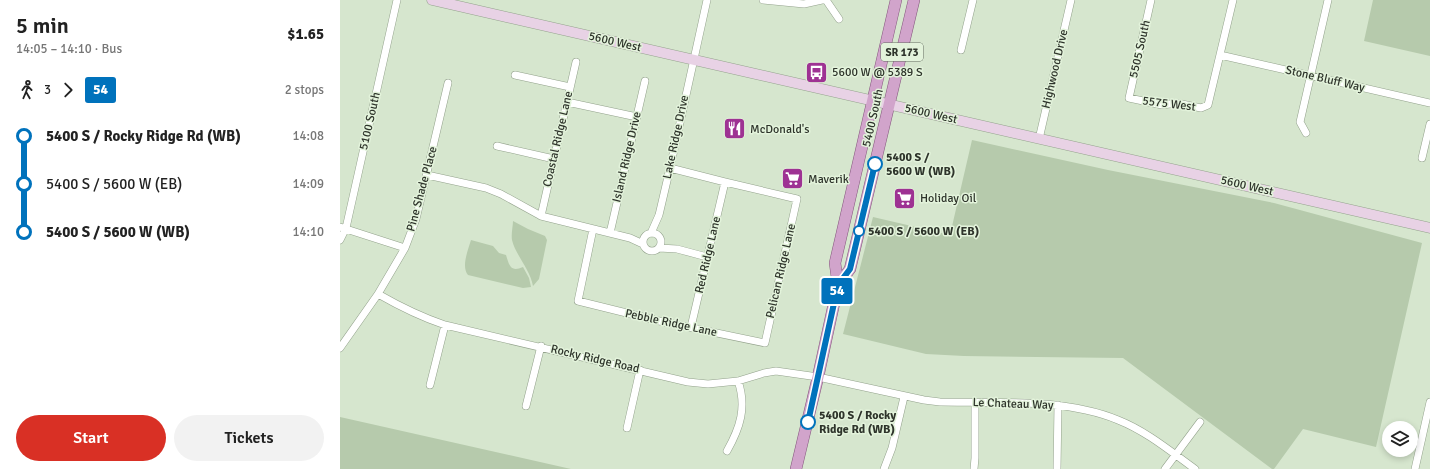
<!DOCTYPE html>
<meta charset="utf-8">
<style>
body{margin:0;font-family:Signika,sans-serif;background:#f2f2f2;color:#222;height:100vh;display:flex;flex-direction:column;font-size:15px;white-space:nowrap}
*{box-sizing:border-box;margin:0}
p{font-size:13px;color:#767676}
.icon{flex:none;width:22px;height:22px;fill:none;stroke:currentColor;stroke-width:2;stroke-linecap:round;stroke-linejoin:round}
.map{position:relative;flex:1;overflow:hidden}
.details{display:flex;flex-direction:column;background:#fff;width:340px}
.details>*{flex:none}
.badge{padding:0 8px;border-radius:3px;font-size:14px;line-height:26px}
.tools{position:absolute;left:1042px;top:421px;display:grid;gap:8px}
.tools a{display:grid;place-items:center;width:36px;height:36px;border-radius:50%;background:#fff;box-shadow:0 2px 6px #0003;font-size:20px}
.map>.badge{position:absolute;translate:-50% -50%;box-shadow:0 0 0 2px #fff}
.legs{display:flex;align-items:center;gap:6px;height:44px;padding:0 16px;font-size:13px}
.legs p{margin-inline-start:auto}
.summary{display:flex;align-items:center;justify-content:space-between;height:68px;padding:0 16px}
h1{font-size:22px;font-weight:600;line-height:30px}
.button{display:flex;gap:8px;margin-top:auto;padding:8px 16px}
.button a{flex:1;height:46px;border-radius:24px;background:#d93025;color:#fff;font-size:16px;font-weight:600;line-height:46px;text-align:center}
.button a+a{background:#f2f2f2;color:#222}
ul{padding:0 16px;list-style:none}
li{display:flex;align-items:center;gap:14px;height:48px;font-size:15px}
li i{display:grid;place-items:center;width:6px;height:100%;margin:0 5px;background:currentColor}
li i::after{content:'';width:10px;height:10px;margin:-5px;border:3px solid;border-radius:50%;background:#fff}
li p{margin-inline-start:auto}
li:first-child i{background:linear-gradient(#0000 50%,currentColor 0)}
li:last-child i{background:linear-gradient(currentColor 50%,#0000 0)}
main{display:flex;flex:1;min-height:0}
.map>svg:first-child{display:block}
.green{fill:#b6caac}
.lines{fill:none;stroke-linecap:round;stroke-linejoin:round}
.street-casing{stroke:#93a28c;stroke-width:8}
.secondary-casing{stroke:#93a28c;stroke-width:11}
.primary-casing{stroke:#84567d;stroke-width:12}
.street{stroke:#fff;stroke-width:7}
.secondary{stroke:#e8d2e5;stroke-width:10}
.primary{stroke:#d1a4cb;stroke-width:11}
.line-1-casing{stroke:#fff;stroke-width:9}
.line-1{stroke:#0072bc;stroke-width:6}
.stop-1-dot{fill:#fff;stroke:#0072bc;stroke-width:2}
.labels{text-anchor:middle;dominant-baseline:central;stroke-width:3;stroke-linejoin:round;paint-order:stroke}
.shield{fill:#e3f3db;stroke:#646d60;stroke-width:1}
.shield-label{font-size:11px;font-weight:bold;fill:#2e342b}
.street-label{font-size:12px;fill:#2e342b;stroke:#e3f3db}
.poi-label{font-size:12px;fill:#2e342b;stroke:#e3f3db;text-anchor:start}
.stop-label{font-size:12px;font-weight:bold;fill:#2e342b;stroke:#e3f3db;text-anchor:start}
</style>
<main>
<section class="details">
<div class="summary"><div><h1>5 min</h1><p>14:05 – 14:10 · Bus</p></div><b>$1.65</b></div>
<div class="legs"><svg class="icon" aria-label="walk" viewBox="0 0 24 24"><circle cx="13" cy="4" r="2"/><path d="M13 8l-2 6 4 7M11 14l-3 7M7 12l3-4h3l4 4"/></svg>3<svg class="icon" aria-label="forward" viewBox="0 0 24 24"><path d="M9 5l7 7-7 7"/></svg><b class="badge" style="background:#0072bc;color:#fff">54</b><p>2 stops</p></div>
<ul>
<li><i style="color:#0072bc"></i><b>5400 S / Rocky Ridge Rd (WB)</b><p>14:08</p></li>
<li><i style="color:#0072bc"></i><span>5400 S / 5600 W (EB)</span><p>14:09</p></li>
<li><i style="color:#0072bc"></i><b>5400 S / 5600 W (WB)</b><p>14:10</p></li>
</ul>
<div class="button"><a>Start</a><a>Tickets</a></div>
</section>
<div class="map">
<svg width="1090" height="469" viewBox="0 0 1090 469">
<rect width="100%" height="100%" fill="#d6e6ce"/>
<path class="green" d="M1033,0H1090V56L1024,41Z
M632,140L768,170L934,203L1082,243L1036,447L963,429L934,469H932L783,358L624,356L586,354L503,334L533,217L610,235Z
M173,221L188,229L205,236L207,240L199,279L193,286C190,269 176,256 172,240C171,234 173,226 173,221Z
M131,240L153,246L159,253L166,255C169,264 170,273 183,267L189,278L191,287L183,288L128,275C121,267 128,250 131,240Z
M0,417L231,469H0Z"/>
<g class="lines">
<defs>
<path id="street" d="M423,0L464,4L482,0
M486,0L499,19
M811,0L789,98L822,105L837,103L861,108L868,105L893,0
M621,50L633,0
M880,55L1090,103
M175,75L230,87
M227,102L297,117
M966,133L960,122L988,0
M699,139L731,0
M157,146L214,159
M1082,158L1090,124
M87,175L146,188L161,194L201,216L290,238L303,244
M201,216L236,62
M0,227L65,248
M253,229L238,301L319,321L425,343L457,199L385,182L330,168
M303 242a9 9 0 1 1 18 0a9 9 0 1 1-18 0Z
M270,233L305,81
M311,233L319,215L330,168L367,0
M0,240L6,228L57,0
M319,248L337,249L367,257
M38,294C59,306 81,317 105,325L348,382L368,384L398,381L424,373L436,371L478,377L584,400L600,402C657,403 725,398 778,420C806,431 830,451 855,469
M351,327L385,182
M0,348L38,294L65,248L76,219L108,83
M90,385L105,325
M186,406L201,346
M287,428L300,370
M387,451C400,428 407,407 398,381
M544,469L552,448L564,397
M634,469L635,458V403
M717,469L718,405
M825,469L860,422
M1075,469L1090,402"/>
<path id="secondary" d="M92,0L1090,228"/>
<path id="primary" d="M498,285L510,269L574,0
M456,469L478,377L498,285L495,263L556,0"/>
</defs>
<use href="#street" class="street-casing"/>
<use href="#secondary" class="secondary-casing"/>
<use href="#primary" class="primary-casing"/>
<use href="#street" class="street"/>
<use href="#secondary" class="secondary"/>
<use href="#primary" class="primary"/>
</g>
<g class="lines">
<defs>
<path id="line-1" d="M468,422L498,285L510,269L535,164"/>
</defs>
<use href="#line-1" class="line-1-casing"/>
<use href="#line-1" class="line-1"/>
</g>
<defs>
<symbol id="bus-square" viewBox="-11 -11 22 22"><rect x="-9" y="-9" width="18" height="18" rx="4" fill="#9e3293" stroke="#e3f3db"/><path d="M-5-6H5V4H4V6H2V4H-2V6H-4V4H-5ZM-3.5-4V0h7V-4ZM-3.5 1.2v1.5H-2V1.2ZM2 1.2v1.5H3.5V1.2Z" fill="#fff"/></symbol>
<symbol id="restaurant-square" viewBox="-11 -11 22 22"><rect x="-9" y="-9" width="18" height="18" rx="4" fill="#9e3293" stroke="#e3f3db"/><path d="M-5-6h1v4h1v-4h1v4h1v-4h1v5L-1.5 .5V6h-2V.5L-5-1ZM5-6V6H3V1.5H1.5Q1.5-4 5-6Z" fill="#fff"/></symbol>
<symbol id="supermarket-square" viewBox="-11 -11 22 22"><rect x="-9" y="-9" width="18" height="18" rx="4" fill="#9e3293" stroke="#e3f3db"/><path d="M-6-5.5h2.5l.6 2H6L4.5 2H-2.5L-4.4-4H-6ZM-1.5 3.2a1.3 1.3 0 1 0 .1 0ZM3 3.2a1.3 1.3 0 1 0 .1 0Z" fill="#fff"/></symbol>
</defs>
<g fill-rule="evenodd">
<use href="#bus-square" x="464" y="60" width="25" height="25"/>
<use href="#restaurant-square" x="382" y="116" width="25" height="25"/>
<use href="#supermarket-square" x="440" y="166" width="25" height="25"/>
<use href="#supermarket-square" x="552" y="186" width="25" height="25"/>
</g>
<g class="stop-1-dot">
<circle cx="535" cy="164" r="7"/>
<circle cx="519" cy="231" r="5"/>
<circle cx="468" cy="422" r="7"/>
</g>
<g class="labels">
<rect class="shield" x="541" y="43" width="42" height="18" rx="3"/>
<g class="shield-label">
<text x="562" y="52">SR 173</text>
</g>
<g class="street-label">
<text transform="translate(275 42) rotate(13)">5600 West</text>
<text transform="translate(800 49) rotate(-77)">5505 South</text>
<text transform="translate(715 69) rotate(-77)">Highwood Drive</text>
<text transform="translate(985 79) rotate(13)">Stone Bluff Way</text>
<text transform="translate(829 104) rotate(7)">5575 West</text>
<text transform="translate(591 114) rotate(13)">5600 West</text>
<text transform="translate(533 118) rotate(-77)">5400 South</text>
<text transform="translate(30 121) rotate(-77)">5100 South</text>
<text transform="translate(336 137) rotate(-78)">Lake Ridge Drive</text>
<text transform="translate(218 139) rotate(-77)">Coastal Ridge Lane</text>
<text transform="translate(287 157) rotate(-77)">Island Ridge Drive</text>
<text transform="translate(907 186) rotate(13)">5600 West</text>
<text transform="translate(82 189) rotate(-75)">Pine Shade Place</text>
<text transform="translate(368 255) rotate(-77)">Red Ridge Lane</text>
<text transform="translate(441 271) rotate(-77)">Pelican Ridge Lane</text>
<text transform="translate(331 323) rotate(12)">Pebble Ridge Lane</text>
<text transform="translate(255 359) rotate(13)">Rocky Ridge Road</text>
<text transform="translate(673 404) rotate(2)">Le Chateau Way</text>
</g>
<g class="poi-label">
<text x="492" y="72">5600 W @ 5389 S</text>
<text x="410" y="129">McDonald's</text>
<text x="468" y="179">Maverik</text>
<text x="580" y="198">Holiday Oil</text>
</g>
<g class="stop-label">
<text x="546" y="157">5400 S /<tspan x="546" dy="14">5600 W (WB)</tspan></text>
<text x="528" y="231">5400 S / 5600 W (EB)</text>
<text x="479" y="415">5400 S / Rocky<tspan x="479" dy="14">Ridge Rd (WB)</tspan></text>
</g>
</g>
</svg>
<div class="tools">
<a><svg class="icon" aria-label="layers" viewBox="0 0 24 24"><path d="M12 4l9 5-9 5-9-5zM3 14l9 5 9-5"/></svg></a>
</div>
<b class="badge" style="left:497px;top:291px;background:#0072bc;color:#fff">54</b>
</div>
</main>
